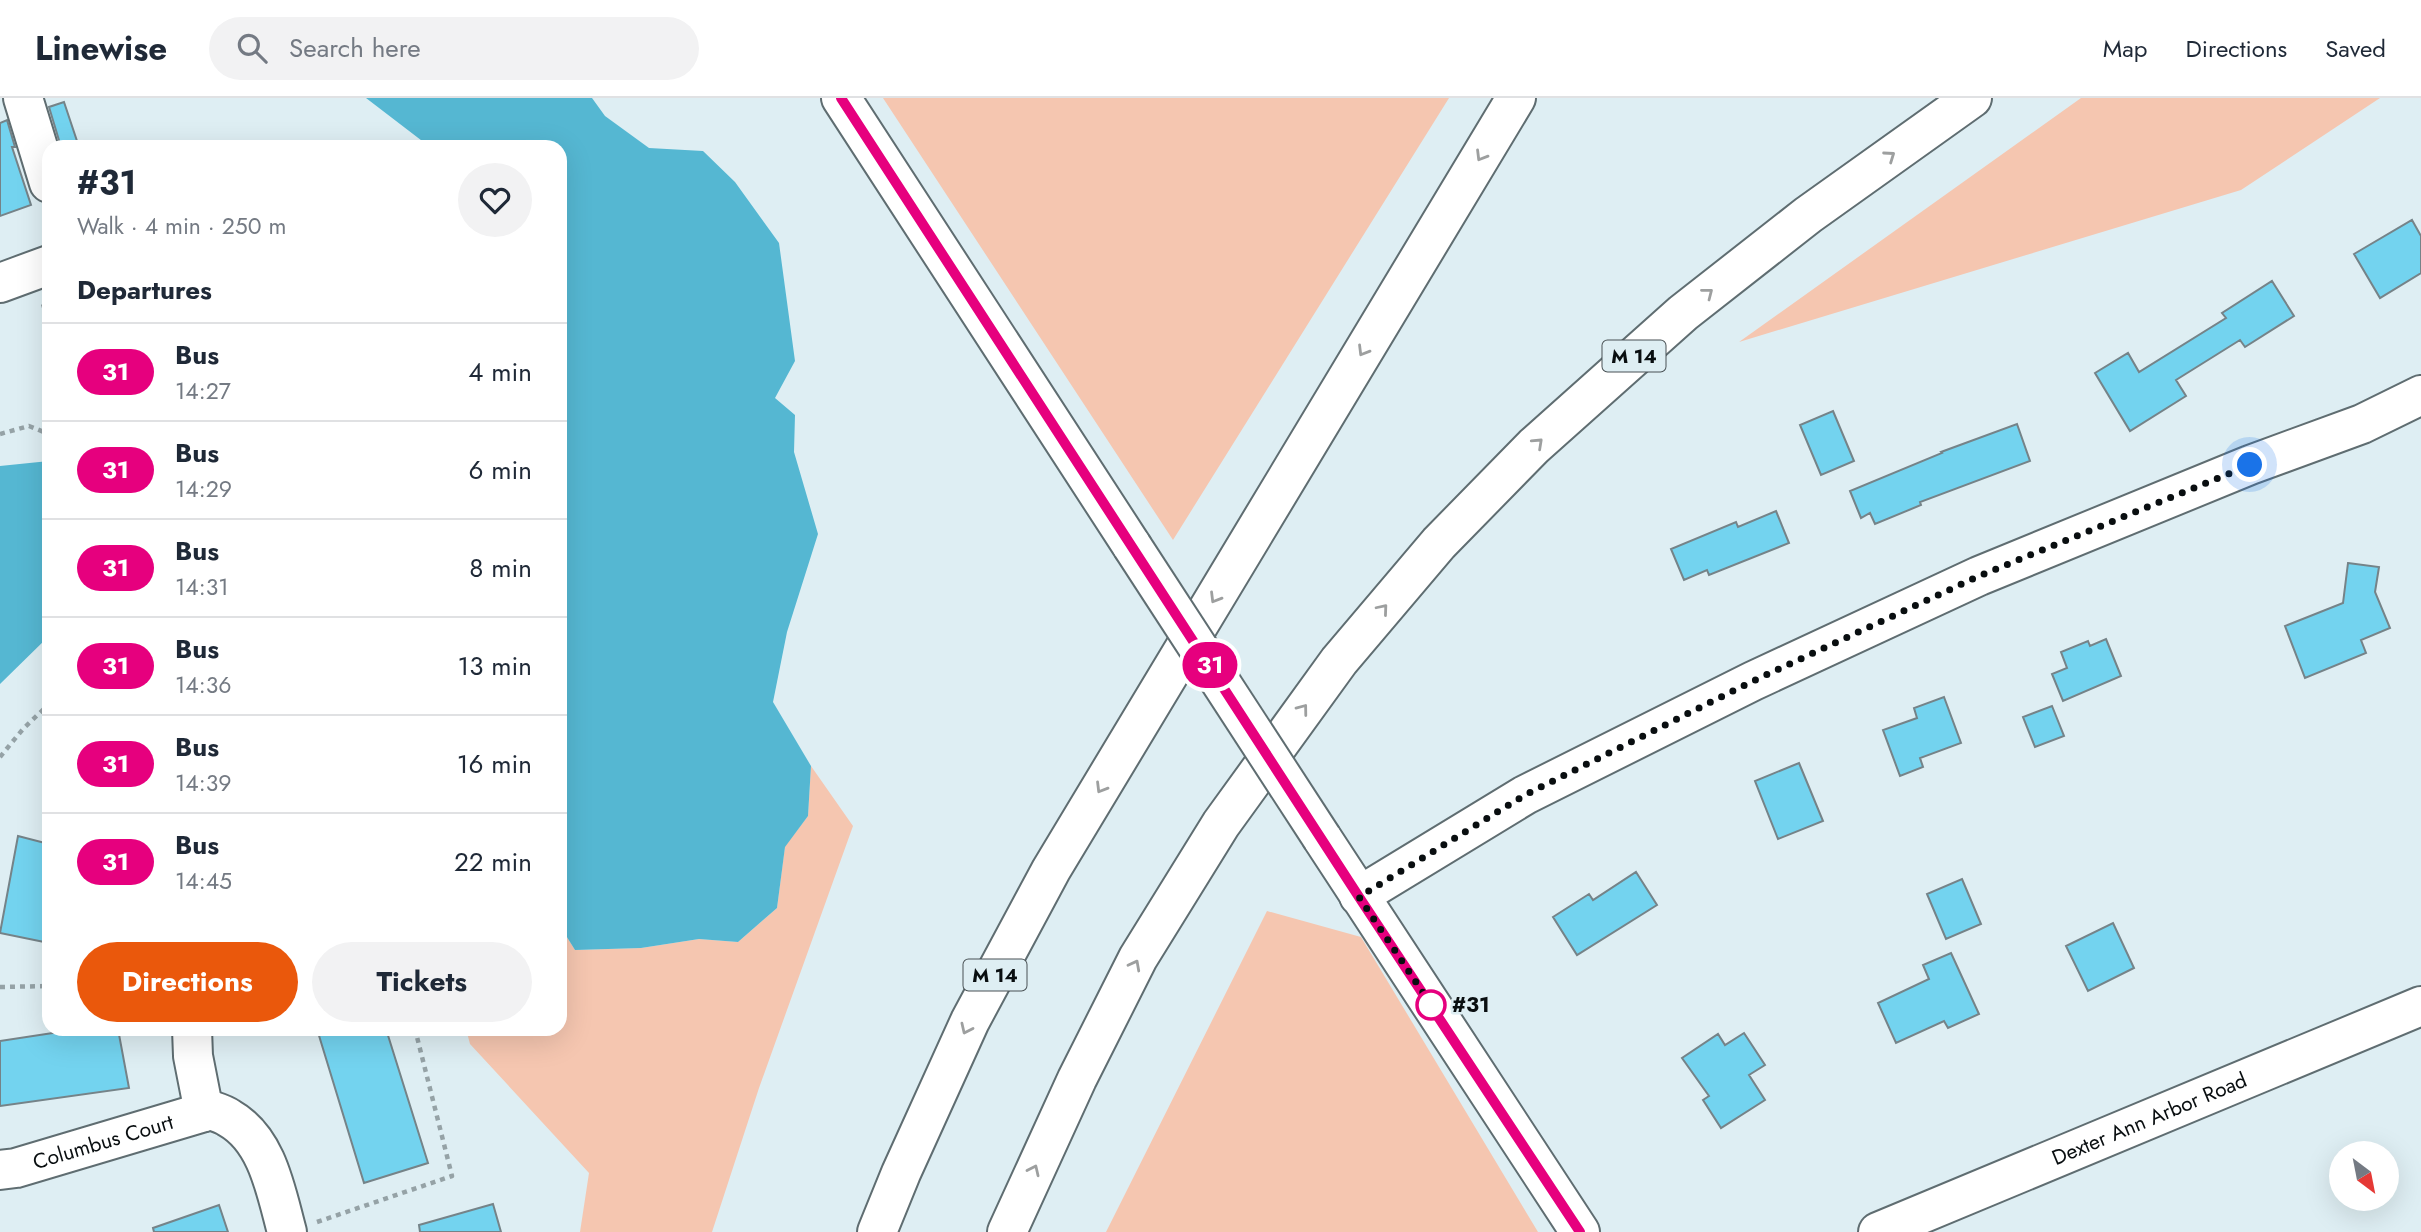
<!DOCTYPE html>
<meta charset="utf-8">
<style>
body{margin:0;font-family:Jost,sans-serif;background:#f2f2f3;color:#1f2937;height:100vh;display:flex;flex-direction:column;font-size:26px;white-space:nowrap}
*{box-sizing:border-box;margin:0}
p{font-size:23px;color:#747a83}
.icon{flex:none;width:38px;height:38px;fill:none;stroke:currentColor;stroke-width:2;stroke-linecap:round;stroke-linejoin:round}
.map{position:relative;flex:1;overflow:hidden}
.details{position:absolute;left:42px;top:42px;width:525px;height:896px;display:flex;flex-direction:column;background:#fff;border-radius:21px;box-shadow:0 7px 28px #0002}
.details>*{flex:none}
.badge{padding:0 14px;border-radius:23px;font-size:24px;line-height:46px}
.needle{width:46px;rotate:148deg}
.fabs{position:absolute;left:2329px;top:1043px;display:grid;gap:14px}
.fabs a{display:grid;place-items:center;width:70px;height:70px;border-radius:50%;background:#fff;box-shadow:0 7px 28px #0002;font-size:35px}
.you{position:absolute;width:35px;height:35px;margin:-18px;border:5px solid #fff;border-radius:50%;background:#1a73e8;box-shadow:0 0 0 10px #1a73e833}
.map>.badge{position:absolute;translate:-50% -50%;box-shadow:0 0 0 4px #fff}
h2{padding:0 35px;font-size:26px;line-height:63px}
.round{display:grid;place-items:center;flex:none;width:74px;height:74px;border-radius:37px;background:#f2f2f3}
.headline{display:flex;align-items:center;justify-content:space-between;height:119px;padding:0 35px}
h1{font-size:33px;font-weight:700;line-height:52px}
.primary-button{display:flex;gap:14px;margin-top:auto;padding:14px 35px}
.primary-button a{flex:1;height:80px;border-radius:42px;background:#ea580c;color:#fff;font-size:28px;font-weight:700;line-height:80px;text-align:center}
.primary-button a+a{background:#f2f2f3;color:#1f2937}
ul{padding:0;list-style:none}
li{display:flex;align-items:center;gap:21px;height:98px;padding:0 35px;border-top:2px solid #e0e1e3}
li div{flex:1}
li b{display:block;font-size:26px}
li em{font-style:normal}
li .badge{min-width:77px;font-weight:700;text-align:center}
header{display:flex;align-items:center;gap:42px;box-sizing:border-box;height:98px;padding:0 35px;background:#fff;border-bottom:2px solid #e0e1e3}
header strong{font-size:33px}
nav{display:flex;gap:38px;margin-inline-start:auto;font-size:24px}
.search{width:490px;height:63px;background:#f2f2f3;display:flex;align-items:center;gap:18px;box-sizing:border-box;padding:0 24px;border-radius:38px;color:#747a83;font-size:26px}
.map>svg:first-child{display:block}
.green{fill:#f5c6b0}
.water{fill:#55b7d2}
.building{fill:#73d3ef;stroke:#758388;stroke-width:2}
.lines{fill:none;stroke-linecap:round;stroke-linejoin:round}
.minor-casing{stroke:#5f6d71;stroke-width:42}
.major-casing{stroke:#5f6d71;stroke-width:42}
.highway-casing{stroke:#5f6d71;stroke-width:42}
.path{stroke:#95a2a6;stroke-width:4.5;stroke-dasharray:5 5;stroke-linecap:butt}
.minor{stroke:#fff;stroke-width:38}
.major{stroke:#fff;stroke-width:38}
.highway{stroke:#fff;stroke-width:38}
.major-bridge-casing{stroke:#5f6d71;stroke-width:42;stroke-linecap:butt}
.major-bridge{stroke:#fff;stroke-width:38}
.oneway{stroke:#9d9f9f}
.line-casing{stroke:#fff;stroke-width:16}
.line{stroke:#e6007e;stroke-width:10}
.walk{stroke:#090e10;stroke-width:7;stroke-dasharray:0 12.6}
.stop-dot{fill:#fff;stroke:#e6007e;stroke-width:3.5}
.labels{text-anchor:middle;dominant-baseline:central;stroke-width:5;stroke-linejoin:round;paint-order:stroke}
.shield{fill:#deeef3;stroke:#495154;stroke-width:2}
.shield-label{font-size:19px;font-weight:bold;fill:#090e10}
.stop-label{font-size:21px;font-weight:bold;fill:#090e10;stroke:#deeef3;text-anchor:start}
.street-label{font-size:21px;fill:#090e10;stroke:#deeef3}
</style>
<header>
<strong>Linewise</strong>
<div class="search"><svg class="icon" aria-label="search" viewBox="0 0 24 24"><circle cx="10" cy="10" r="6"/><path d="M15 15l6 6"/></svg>Search here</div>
<nav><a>Map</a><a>Directions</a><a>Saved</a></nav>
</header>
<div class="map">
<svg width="2421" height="1134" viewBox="0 0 2421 1134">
<rect width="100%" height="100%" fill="#deeef3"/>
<path class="green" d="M883,0H1449L1173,442Z
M2081,0H2380L2241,92L1739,244Z
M811,668L853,728L759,990L712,1134H580L589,1075L470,946L466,931H560V828L575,852L641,850L699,841L738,844L777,810L785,748L808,718Z
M1267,813L1361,839L1538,1134H1106Z"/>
<path class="water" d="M366,0H592L605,18L649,50L703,53L735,84L779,145L795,263L775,300L795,317L794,354L818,436L787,534L773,604L811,668L808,718L785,749L777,810L738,844L699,841L641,850L575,852L560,828V49H430Z
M49,363V538L0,586V368Z"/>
<path class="building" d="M64,4L79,49H61L49,9Z
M7,22L15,49H12L31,107L0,118V25Z
M2412,122L2421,138V175L2380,200L2354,156Z
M2272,183L2294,218L2245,249L2240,242L2176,282L2186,298L2130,333L2095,275L2128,255L2139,274L2226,220L2222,215Z
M1833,313L1854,363L1821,377L1800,327Z
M2017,326L2030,363L1920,404L1921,407L1875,426L1870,415L1861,420L1850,393L1942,355L1941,354Z
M1776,413L1789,445L1709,477L1707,472L1684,482L1671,451L1736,424L1738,429Z
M2348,465L2379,469L2375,494L2390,530L2361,542L2366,555L2305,580L2285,528L2343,505Z
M2106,541L2121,578L2063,603L2052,576L2067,570L2061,554L2088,543L2090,548Z
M1944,599L1961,645L1920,660L1923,669L1900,678L1883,632L1917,620L1914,610Z
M2052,608L2064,638L2035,649L2023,619Z
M1799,665L1823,723L1778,741L1755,683Z
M18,738L49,746V845L0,835Z
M1636,774L1657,807L1577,857L1553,819L1589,796L1593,802Z
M1962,781L1981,826L1946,841L1927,796Z
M2113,825L2134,870L2088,893L2066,848Z
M1951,855L1979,916L1948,930L1944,923L1896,945L1878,905L1929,881L1923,867Z
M79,931H118L129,990L0,1008V943Z
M317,931H386L428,1065L364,1085Z
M1744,935L1765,967L1749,977L1765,1002L1721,1030L1703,1002L1709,998L1682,960L1718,936L1725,947Z
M493,1106L501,1134H420L419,1127Z
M219,1107L228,1134H154L153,1130Z"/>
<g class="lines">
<defs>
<g id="minor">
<path d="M23,0L49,85"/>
<path d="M0,185L49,167"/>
<path d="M1359,798L1525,697L1753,583L1979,478L2250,367L2362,326L2421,297"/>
<path d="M192,931L193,958L204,1014"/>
<path id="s1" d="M0,1072L16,1070L204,1014V1010C212,1013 222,1015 229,1020C268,1042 276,1094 287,1134"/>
</g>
<g id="major">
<path d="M841,0L1132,448"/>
<path d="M1322,740L1580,1134"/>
<path id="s2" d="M1878,1134L2421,908"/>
</g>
<path id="highway" d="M877,1134L901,1075L970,923L1051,772L1516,0
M1007,1134L1077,981L1138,860L1221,726L1339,563L1439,445L1534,348L1683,215L1808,117L1972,0"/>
</defs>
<use href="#minor" class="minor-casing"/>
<use href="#major" class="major-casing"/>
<use href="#highway" class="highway-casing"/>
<path class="path" d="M43,206L49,225
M0,336L29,328L49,336
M0,659L23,631L49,606
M0,889L49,888
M317,1124L452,1078L415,931"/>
<use href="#minor" class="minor"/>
<use href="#major" class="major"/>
<use href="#highway" class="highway"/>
<defs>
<path id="major-bridge" d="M1132,448L1322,740"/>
</defs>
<use href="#major-bridge" class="major-bridge-casing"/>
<use href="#major-bridge" class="major-bridge"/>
</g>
<defs><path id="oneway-chevron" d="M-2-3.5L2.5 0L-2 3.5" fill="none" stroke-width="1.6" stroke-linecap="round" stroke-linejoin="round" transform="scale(1.75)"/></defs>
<g class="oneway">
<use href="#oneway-chevron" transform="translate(1481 58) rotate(121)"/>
<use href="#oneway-chevron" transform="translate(1890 58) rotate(-35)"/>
<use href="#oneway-chevron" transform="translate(1708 195) rotate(-38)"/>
<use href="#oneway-chevron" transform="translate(1363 253) rotate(121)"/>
<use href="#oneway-chevron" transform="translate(1538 345) rotate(-43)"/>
<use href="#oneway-chevron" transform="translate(1215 500) rotate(121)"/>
<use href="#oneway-chevron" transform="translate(1383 511) rotate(-50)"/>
<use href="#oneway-chevron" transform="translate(1303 611) rotate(-53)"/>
<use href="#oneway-chevron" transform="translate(1101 690) rotate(121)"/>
<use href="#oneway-chevron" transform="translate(1135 867) rotate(-62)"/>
<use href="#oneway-chevron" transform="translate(966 931) rotate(115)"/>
<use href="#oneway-chevron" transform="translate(1034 1072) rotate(-65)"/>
</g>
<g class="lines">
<defs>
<path id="line" d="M841,0L1359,799L1580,1134"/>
</defs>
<use href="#line" class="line-casing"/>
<use href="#line" class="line"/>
<path class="walk" d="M1431,907L1434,911L1359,799L1525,697L1753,583L1979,478L2250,367"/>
</g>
<circle class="stop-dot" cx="1431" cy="907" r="14"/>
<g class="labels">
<g class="shield">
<rect x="1602.5" y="242.5" width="63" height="31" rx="5"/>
<rect x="963.5" y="861.5" width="63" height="31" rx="5"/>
</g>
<g class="shield-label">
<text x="1634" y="258">M 14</text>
<text x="995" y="877">M 14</text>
</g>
<g class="stop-label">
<text x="1452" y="907">#31</text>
</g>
<g class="street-label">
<text stroke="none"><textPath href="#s2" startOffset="294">Dexter Ann Arbor Road</textPath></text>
<text stroke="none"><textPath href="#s1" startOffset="107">Columbus Court</textPath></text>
</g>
</g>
</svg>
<div class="fabs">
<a><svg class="needle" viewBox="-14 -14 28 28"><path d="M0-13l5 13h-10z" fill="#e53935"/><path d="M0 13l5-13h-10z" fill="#747a83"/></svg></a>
</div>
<div class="you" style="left:2250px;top:367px"></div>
<b class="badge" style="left:1210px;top:567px;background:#e6007e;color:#fff">31</b>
<section class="details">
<div class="headline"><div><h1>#31</h1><p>Walk · 4 min · 250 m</p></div><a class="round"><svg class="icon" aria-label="heart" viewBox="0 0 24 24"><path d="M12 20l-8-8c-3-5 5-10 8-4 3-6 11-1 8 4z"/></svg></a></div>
<h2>Departures</h2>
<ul>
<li><span class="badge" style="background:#e6007e;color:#fff">31</span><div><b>Bus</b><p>14:27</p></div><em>4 min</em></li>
<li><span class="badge" style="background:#e6007e;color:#fff">31</span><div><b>Bus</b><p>14:29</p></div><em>6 min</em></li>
<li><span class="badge" style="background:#e6007e;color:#fff">31</span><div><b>Bus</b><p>14:31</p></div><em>8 min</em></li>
<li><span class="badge" style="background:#e6007e;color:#fff">31</span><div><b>Bus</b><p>14:36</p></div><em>13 min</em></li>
<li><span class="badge" style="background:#e6007e;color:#fff">31</span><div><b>Bus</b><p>14:39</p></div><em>16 min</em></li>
<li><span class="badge" style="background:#e6007e;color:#fff">31</span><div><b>Bus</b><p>14:45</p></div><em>22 min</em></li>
</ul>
<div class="primary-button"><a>Directions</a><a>Tickets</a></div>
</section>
</div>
